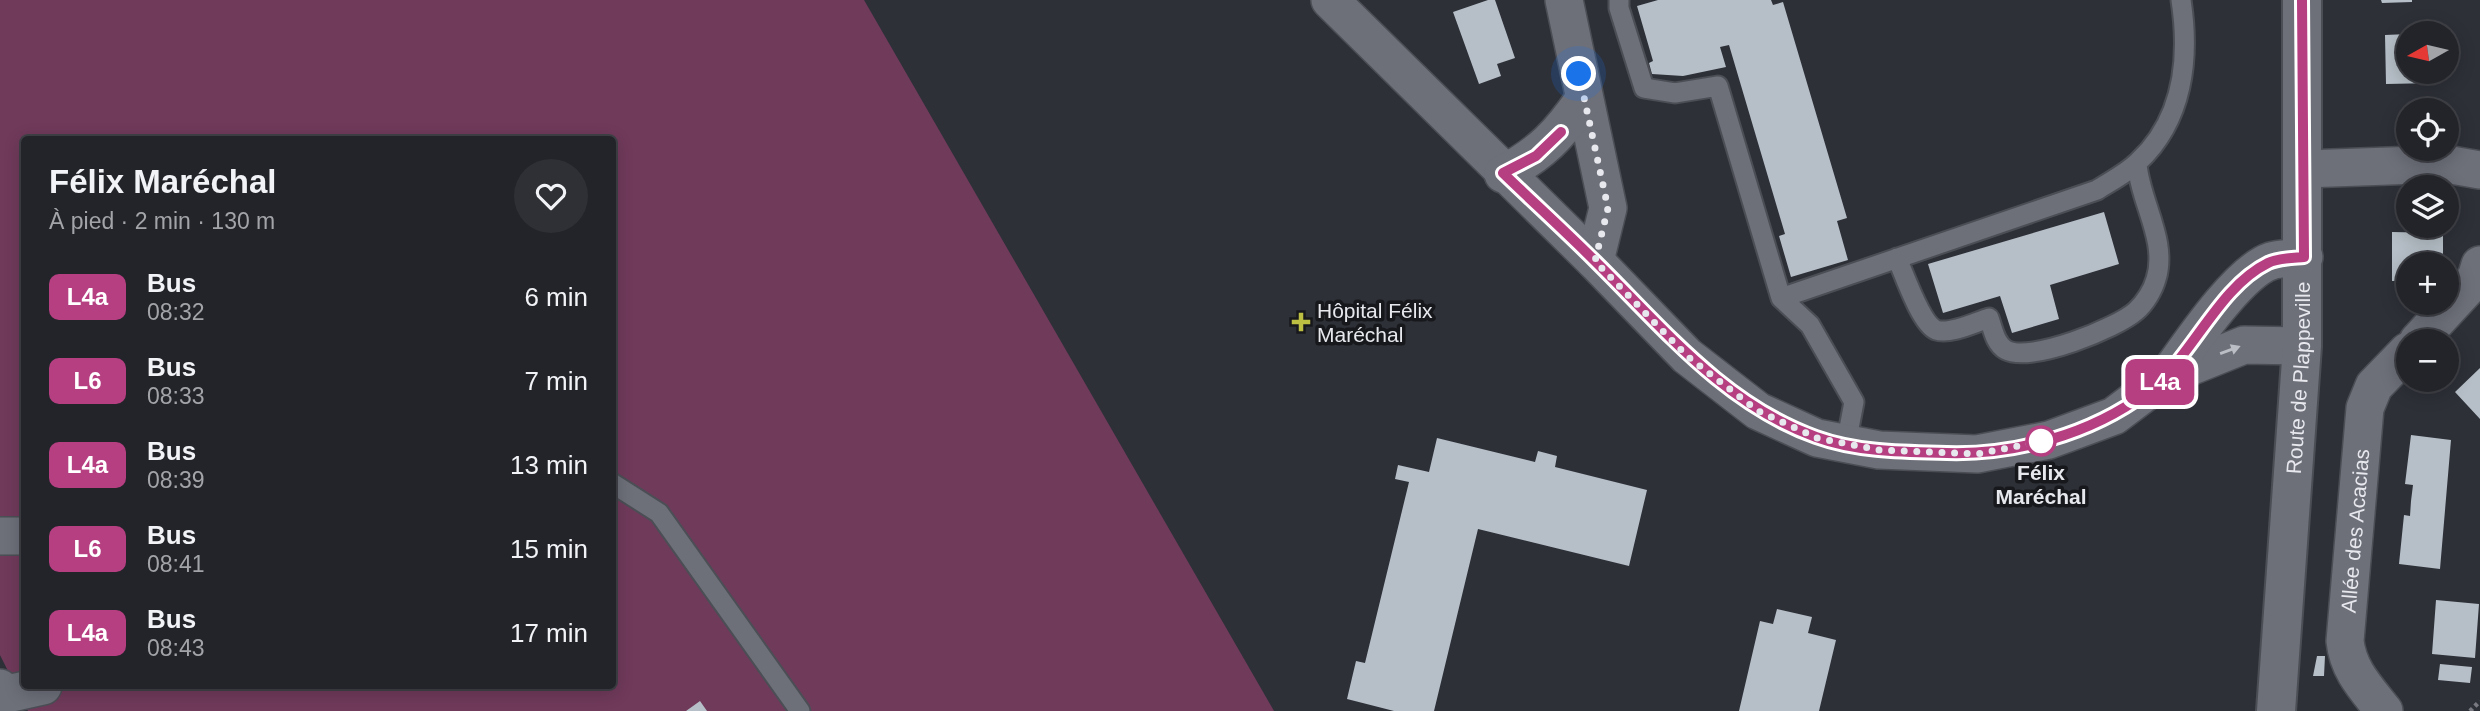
<!DOCTYPE html>
<html lang="fr">
<meta charset="utf-8">
<style>
body{margin:0;font-family:Helvetica,sans-serif;background:#2e3036;color:#f1f3f6;height:100vh;display:flex;flex-direction:column;font-size:26px;white-space:nowrap}
*{box-sizing:border-box;margin:0}
p{font-size:23px;color:#a2a4a8}
.icon{flex:none;width:38px;height:38px;fill:none;stroke:currentColor;stroke-width:2;stroke-linecap:round;stroke-linejoin:round}
.map{position:relative;flex:1;overflow:hidden}
.side{position:absolute;left:21px;top:136px;width:595px;height:553px;display:flex;flex-direction:column;background:#22242a;border-radius:7px;box-shadow:0 4px 18px #0003,0 0 0 2px #3f4147}
.side>*{flex:none}
.badge{padding:0 14px;border-radius:10px;font-size:24px;line-height:46px}
.needle{width:46px;rotate:262deg}
.controls{position:absolute;left:2396px;top:21px;display:grid;gap:14px}
.controls a{display:grid;place-items:center;width:63px;height:63px;border-radius:50%;background:#22242a;box-shadow:0 4px 18px #0003,0 0 0 2px #3f4147;font-size:35px}
.you{position:absolute;width:35px;height:35px;margin:-18px;border:5px solid #fff;border-radius:50%;background:#1a73e8;box-shadow:0 0 0 10px #1a73e833}
.map>.badge{position:absolute;translate:-50% -50%;box-shadow:0 0 0 4px #fff}
.round{display:grid;place-items:center;flex:none;width:74px;height:74px;border-radius:37px;background:#2e3036}
.headline{display:flex;align-items:center;justify-content:space-between;height:119px;padding:0 28px}
h1{font-size:33px;font-weight:700;line-height:52px}
ul{padding:0;list-style:none}
li{display:flex;align-items:center;gap:21px;height:84px;padding:0 28px}
li div{flex:1}
li b{display:block;font-size:26px}
li em{font-style:normal}
li .badge{min-width:77px;font-weight:700;text-align:center}
.map>svg:first-child{display:block}
.green{fill:#703a5b;fill-rule:evenodd}
.building{fill:#b6bfc7}
.lines{fill:none;stroke-linecap:round;stroke-linejoin:round}
.service-casing{stroke:#4c4e55;stroke-width:23}
.minor-casing{stroke:#4c4e55;stroke-width:40}
.tertiary-casing{stroke:#4c4e55;stroke-width:42}
.path{stroke:#787981;stroke-width:4.5;stroke-dasharray:3.5 3.5;stroke-linecap:butt}
.service{stroke:#6d6f79;stroke-width:19}
.minor{stroke:#6d6f79;stroke-width:37}
.tertiary{stroke:#6d6f79;stroke-width:38}
.oneway{fill:#bcbec5}
.line-casing{stroke:#fff;stroke-width:16}
.line{stroke:#b63f82;stroke-width:10}
.walk{stroke:#e7e8ee;stroke-width:7;stroke-dasharray:0 12.6}
.poi-dot{fill:#bdbf43;stroke:#17181c;stroke-width:2.5}
.stop-dot{fill:#fff;stroke:#b63f82;stroke-width:3.5}
.labels{text-anchor:middle;dominant-baseline:central;stroke-width:7;stroke-linejoin:round;paint-order:stroke}
.poi-label{font-size:21px;fill:#e7e8ee;stroke:#17181c;text-anchor:start}
.street-label{font-size:21px;fill:#e7e8ee;stroke:#17181c}
.stop-label{font-size:21px;font-weight:bold;fill:#e7e8ee;stroke:#17181c}
</style>
<div class="map">
<svg width="2480" height="711" viewBox="0 0 2480 711">
<rect width="100%" height="100%" fill="#2e3038"/>
<path class="green" d="M0,0H864L1274,711H28L0,655ZM24,140H612V686H24Z"/>
<path class="building" d="M1488,0H1495L1515,58L1497,64L1501,76L1479,84L1453,12Z
M1658,0H1771L1773,5L1783,2L1847,218L1837,221L1848,260L1791,277L1779,236L1785,234L1729,45L1720,47L1726,67L1683,76L1652,74L1649,63L1653,61L1637,6Z
M2381,0H2412V2L2382,3Z
M2408,34V72H2435V83L2386,84L2385,35Z
M2104,212L2119,264L2050,285L2059,319L2012,333L2000,296L1943,313L1928,264Z
M2392,232L2443,233V264H2408V281H2392Z
M2480,368V419L2455,392Z
M2411,435L2451,440L2440,569L2399,564L2404,515L2410,516L2411,501L2413,485L2405,484Z
M1437,438L1535,462L1538,451L1557,456L1555,467L1647,490L1629,566L1478,529L1434,711H1394L1347,699L1356,661L1365,663L1409,482L1395,479L1398,465L1429,472Z
M2436,600L2479,604L2475,658L2432,654Z
M1777,609L1812,617L1808,633L1836,640L1819,711H1739L1760,621L1773,624Z
M2317,656H2325L2324,676H2313Z
M2440,664L2472,667L2470,683L2438,680Z
M700,701L707,711H686Z"/>
<g class="lines">
<defs>
<path id="service" d="M1619,0V8L1644,88L1675,93L1718,86L1781,298L1810,325L1854,402L1846,444
M1897,258C1904,274 1921,324 1936,330C1950,335 1976,322 1989,318C1993,329 1995,344 2006,350C2031,363 2117,328 2136,311C2145,303 2153,290 2156,279C2168,241 2140,202 2137,164
M1781,298L2097,190C2111,181 2127,173 2138,162C2183,120 2190,59 2181,0
M612,483L659,513L800,711"/>
<g id="minor">
<path d="M1330,0L1595,261L1687,356L1758,411L1817,438L1879,450L1977,454L2049,440L2114,416L2167,376L2244,345L2302,346"/>
<path d="M1564,0L1608,208L1595,261"/>
<path d="M2304,169L2446,164L2480,170"/>
<path d="M1503,174C1542,153 1559,135 1584,99"/>
<path d="M2418,341L2476,278L2480,265"/>
<path d="M2168,375C2189,346 2238,272 2271,261C2281,258 2294,258 2304,257"/>
<path d="M0,536H24"/>
<path d="M0,688L7,694L43,686"/>
<path id="s1" d="M2384,711C2366,688 2348,670 2345,641L2365,408L2374,386L2408,351"/>
</g>
<g id="tertiary">
<path id="s2" d="M2276,711L2302,346V0"/>
</g>
</defs>
<use href="#service" class="service-casing"/>
<use href="#minor" class="minor-casing"/>
<use href="#tertiary" class="tertiary-casing"/>
<path class="path" d="M2470,711L2480,701"/>
<use href="#service" class="service"/>
<use href="#minor" class="minor"/>
<use href="#tertiary" class="tertiary"/>
</g>
<defs><path id="oneway-solid" d="M-6-.8H1V-3.2L6.5 0L1 3.2V.8H-6Z" transform="scale(1.75)"/></defs>
<use class="oneway" href="#oneway-solid" transform="translate(2230 350) rotate(-20)"/>
<g class="lines">
<defs>
<path id="line" d="M1561,132L1536,156L1503,173C1534,203 1565,231 1595,261C1663,328 1724,404 1816,437C1857,452 1904,452 1947,453C2016,455 2091,434 2146,393C2191,360 2217,288 2268,263C2278,258 2293,258 2304,257L2302,0"/>
</defs>
<use href="#line" class="line-casing"/>
<use href="#line" class="line"/>
<path class="walk" d="M1579,74L1608,208L1595,261L1687,356L1758,411L1817,438L1879,450L1977,454L2049,440L2041,441"/>
</g>
<path class="poi-dot" d="M1297.5 311.5h7v7h7v7h-7v7h-7v-7h-7v-7h7z"/>
<circle class="stop-dot" cx="2041" cy="441" r="14"/>
<g class="labels">
<g class="poi-label">
<text x="1317" y="310">Hôpital Félix<tspan x="1317" dy="24">Maréchal</tspan></text>
</g>
<g class="street-label">
<text stroke="none"><textPath href="#s2" startOffset="334">Route de Plappeville</textPath></text>
<text stroke="none"><textPath href="#s1" startOffset="192">Allée des Acacias</textPath></text>
</g>
<g class="stop-label">
<text x="2041" y="472">Félix<tspan x="2041" dy="24">Maréchal</tspan></text>
</g>
</g>
</svg>
<div class="controls">
<a><svg class="needle" viewBox="-14 -14 28 28"><path d="M0-13l5 13h-10z" fill="#e53935"/><path d="M0 13l5-13h-10z" fill="#a2a4a8"/></svg></a>
<a><svg class="icon" aria-label="locate" viewBox="0 0 24 24"><circle cx="12" cy="12" r="6"/><path d="M12 2v4M12 18v4M2 12h4M18 12h4"/></svg></a>
<a><svg class="icon" aria-label="layers" viewBox="0 0 24 24"><path d="M12 4l9 5-9 5-9-5zM3 14l9 5 9-5"/></svg></a>
<a>+</a>
<a>−</a>
</div>
<div class="you" style="left:1579px;top:74px"></div>
<b class="badge" style="left:2160px;top:382px;background:#b63f82;color:#fff">L4a</b>
<section class="side">
<div class="headline"><div><h1>Félix Maréchal</h1><p>À pied · 2 min · 130 m</p></div><a class="round"><svg class="icon" aria-label="heart" viewBox="0 0 24 24"><path d="M12 20l-8-8c-3-5 5-10 8-4 3-6 11-1 8 4z"/></svg></a></div>
<ul>
<li><span class="badge" style="background:#b63f82;color:#fff">L4a</span><div><b>Bus</b><p>08:32</p></div><em>6 min</em></li>
<li><span class="badge" style="background:#b63f82;color:#fff">L6</span><div><b>Bus</b><p>08:33</p></div><em>7 min</em></li>
<li><span class="badge" style="background:#b63f82;color:#fff">L4a</span><div><b>Bus</b><p>08:39</p></div><em>13 min</em></li>
<li><span class="badge" style="background:#b63f82;color:#fff">L6</span><div><b>Bus</b><p>08:41</p></div><em>15 min</em></li>
<li><span class="badge" style="background:#b63f82;color:#fff">L4a</span><div><b>Bus</b><p>08:43</p></div><em>17 min</em></li>
</ul>
</section>
</div>
